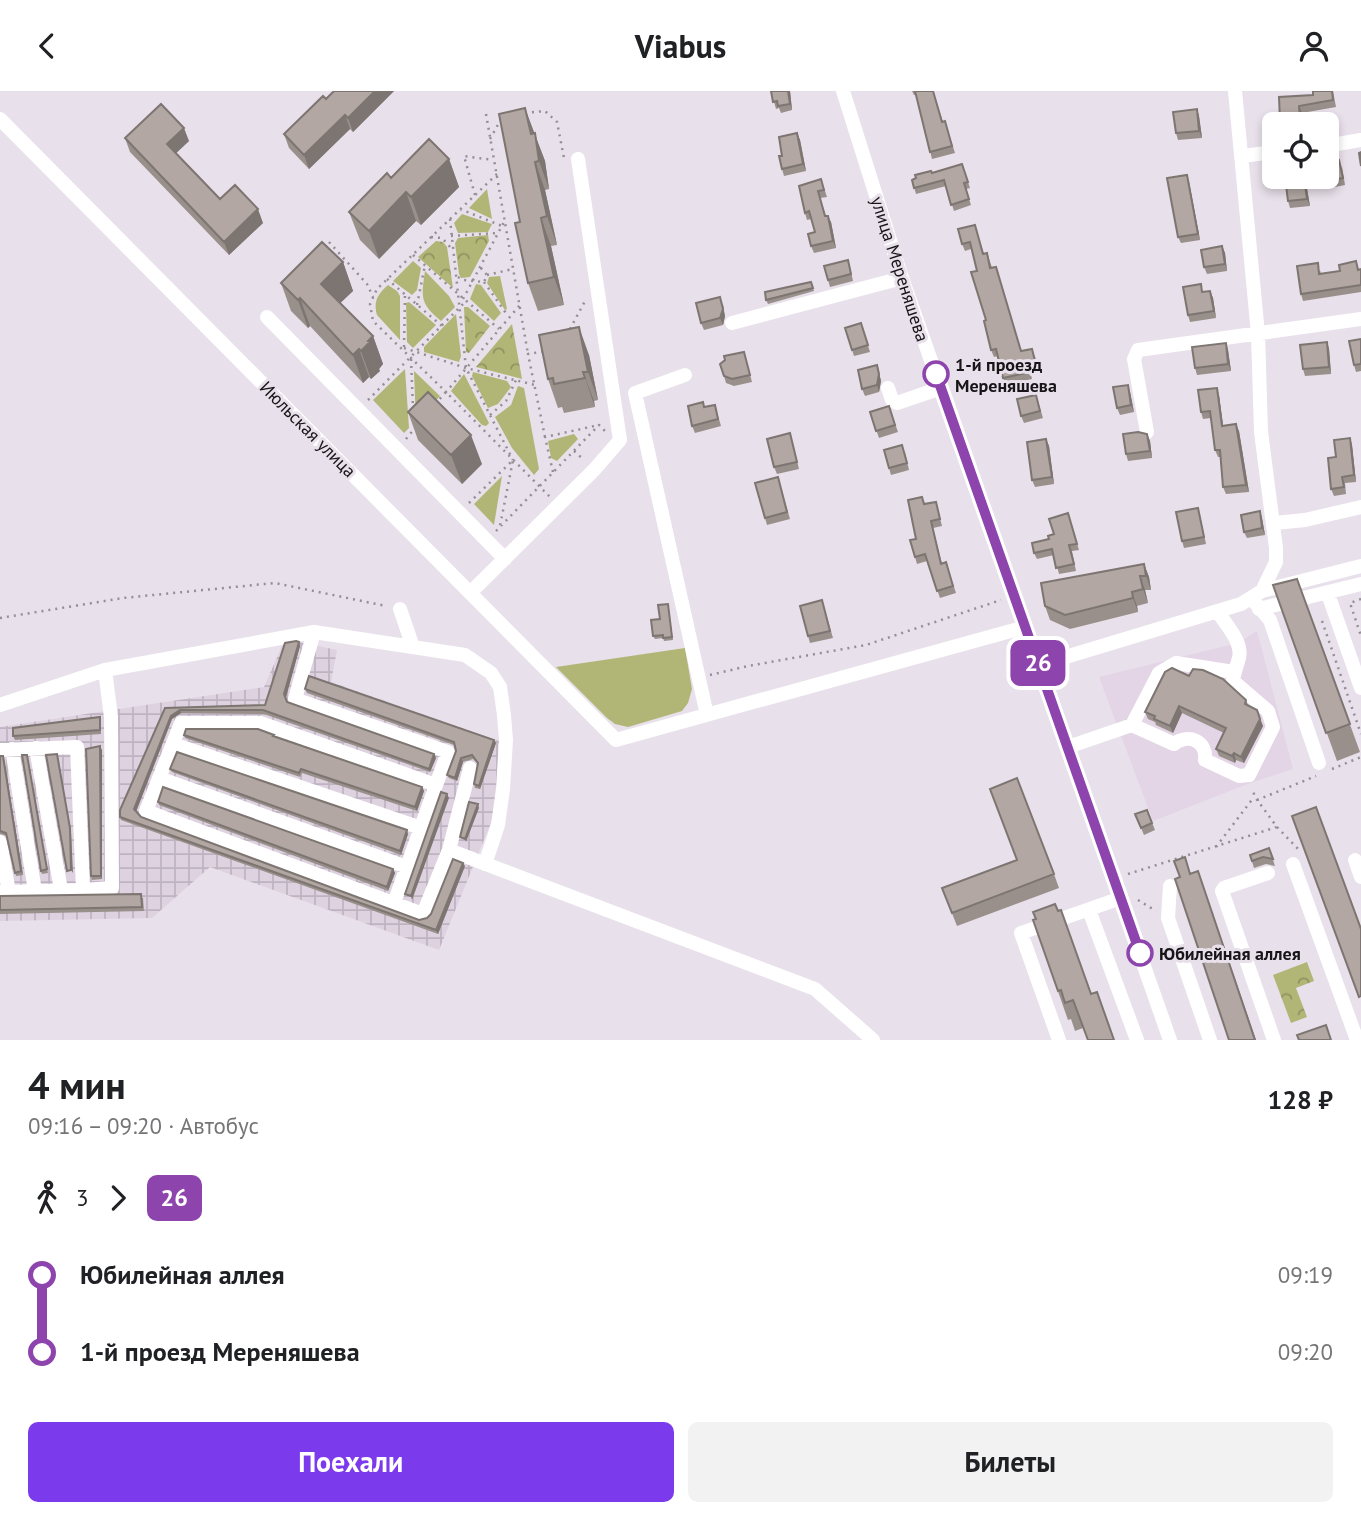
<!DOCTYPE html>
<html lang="ru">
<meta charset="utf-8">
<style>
body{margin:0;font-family:"PT Sans",sans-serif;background:#f2f2f2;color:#202124;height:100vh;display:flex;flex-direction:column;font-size:26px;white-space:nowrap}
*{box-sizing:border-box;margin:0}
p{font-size:23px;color:#757577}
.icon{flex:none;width:38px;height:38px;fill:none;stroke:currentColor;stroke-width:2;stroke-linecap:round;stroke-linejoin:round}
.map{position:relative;height:949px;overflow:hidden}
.side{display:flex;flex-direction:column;background:#fff;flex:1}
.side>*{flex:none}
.badge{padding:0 14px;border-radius:10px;font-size:24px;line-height:46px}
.tools{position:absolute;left:1262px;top:21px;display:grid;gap:14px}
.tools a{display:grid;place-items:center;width:77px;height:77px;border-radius:10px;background:#fff;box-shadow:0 4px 10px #0003;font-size:35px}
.map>.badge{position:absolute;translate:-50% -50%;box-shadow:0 0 0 4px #fff}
.legs{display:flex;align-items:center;gap:10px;height:77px;padding:0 28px;font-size:23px}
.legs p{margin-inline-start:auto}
.head{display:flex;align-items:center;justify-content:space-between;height:119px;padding:0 28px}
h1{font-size:38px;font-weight:700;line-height:52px}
.button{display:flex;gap:14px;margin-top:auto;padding:14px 28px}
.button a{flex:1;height:80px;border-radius:10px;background:#7c3aed;color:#fff;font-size:28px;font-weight:700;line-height:80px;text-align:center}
.button a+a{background:#f2f2f2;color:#202124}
ul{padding:0 28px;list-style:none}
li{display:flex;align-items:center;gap:24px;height:77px;font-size:26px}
li i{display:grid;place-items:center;width:10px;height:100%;margin:0 9px;background:currentColor}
li i::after{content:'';width:18px;height:18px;margin:-9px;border:5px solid;border-radius:50%;background:#fff}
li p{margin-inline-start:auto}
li:first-child i{background:linear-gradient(#0000 50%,currentColor 0)}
li:last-child i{background:linear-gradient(currentColor 50%,#0000 0)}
header{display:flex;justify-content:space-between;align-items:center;height:91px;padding:0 28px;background:#fff;font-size:32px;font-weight:700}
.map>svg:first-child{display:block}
.industrial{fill:url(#industrial-grid)}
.education{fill:#e3d4e6}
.green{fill:#b1b676}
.park{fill:url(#park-crowns)}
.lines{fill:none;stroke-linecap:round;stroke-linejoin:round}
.path{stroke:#948f96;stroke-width:2.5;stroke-dasharray:2 5;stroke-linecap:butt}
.minor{stroke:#fff;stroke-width:14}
.wall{fill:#99908b}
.shaded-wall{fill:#7d7571}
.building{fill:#b2a7a2;stroke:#7d7571;stroke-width:2}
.line-1-casing{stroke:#fff;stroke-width:16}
.line-1{stroke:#8e44ad;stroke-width:10}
.stop-1-dot{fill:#fff;stroke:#8e44ad;stroke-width:3.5}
.labels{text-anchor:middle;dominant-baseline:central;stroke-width:6;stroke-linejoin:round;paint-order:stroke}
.street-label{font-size:18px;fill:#171518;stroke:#e8e0ea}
.stop-label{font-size:18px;font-weight:bold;fill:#171518;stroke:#e8e0ea;text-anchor:start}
</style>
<header><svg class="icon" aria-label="back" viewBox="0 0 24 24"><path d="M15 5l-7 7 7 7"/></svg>Viabus<svg class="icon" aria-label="person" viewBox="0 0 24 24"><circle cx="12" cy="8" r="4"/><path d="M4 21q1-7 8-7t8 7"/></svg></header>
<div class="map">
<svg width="1361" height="949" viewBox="0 0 1361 949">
<defs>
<pattern id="industrial-grid" width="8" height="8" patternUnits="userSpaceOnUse" patternTransform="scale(1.75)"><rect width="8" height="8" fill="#ded2e1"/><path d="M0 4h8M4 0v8" fill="none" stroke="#beb3c0"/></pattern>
<pattern id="park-crowns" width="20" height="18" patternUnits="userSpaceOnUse" patternTransform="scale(1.75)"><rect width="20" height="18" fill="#b1b676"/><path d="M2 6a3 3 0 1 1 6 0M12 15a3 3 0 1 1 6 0" fill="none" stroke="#8f9360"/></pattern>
</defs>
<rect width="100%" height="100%" fill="#e8e0ea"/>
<path class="industrial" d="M285,548L337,559L331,591L499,650L497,717L439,859L210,776L152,827L0,830V636L264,596Z"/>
<path class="education" d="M1257,540L1293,678L1250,692L1153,730L1099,586L1238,552Z"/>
<path class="green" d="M487,98L492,128L469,117Z
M462,123L492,133L488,141L458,142L454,132Z
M413,170L421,177L417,199L412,204L393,190Z
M425,180L449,205L455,216L441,230C420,212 421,207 425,180Z
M500,185L507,218L505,219L487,192L489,186Z
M476,193L481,194L501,222L494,230L470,208Z
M388,194L397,200L400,205V249L377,224C373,210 378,203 388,194Z
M409,211L436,234L413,257L407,251L406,212Z
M456,223L461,265L459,271L424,261V256Z
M405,278L409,337L404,342L373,309Z
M414,280L440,305L416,332Z
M473,281L507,290L511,296L498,313L488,317L472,285Z
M464,283L489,332L486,335L482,334L451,300Z
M518,295L524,297L539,378L534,384L512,357L495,326L511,314Z
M574,343L578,348L557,370L551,367L548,350Z
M502,385L494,434L474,413Z
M685,557L692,598L688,612L682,620L628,636L615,633L607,627L556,576Z"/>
<path class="park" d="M488,144L489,150L470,186L461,187L459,183L455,152L458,147Z
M436,150L443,151L447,156L453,197L418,166Z
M464,216H468L490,235L469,262L466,261Z
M512,233L522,288L476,276Z
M1307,871L1314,890L1296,897L1307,926L1291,932L1273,884Z"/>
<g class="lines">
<path class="path" d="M525,22L545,20L557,31L564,67
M486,23L528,263
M490,48L505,21
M497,83L377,198L370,213L373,230L446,301L520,214
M475,104L464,65L493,69
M460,118L502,135
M450,128L466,277L513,369
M451,145L497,142
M431,146L442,147L451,157
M329,151L367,193L373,206
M413,164L499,238
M487,184L513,178
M458,186L463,189L484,191L487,184L480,176
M387,188L442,235
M484,191L508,225
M463,208L504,131
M417,214L425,174
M570,238L585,210
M404,256L405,204
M404,257L466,277L535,294
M411,268L413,317
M368,309L466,210
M435,313L446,301L550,406
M490,324L506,310L516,289
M545,346L528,263L546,260
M406,348L415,337
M574,360L584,369
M553,381L545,346L599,334
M469,412L513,369L500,435
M496,440L599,334L606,341
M1361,508L1350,512L1361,545
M0,527L123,507L275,492L386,515
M1322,530L1361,643
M710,584L748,575L866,554L1001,509
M1332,678L1361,666
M1257,709L1316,685
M1277,736L1299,759L1298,762
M1216,756L1254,706
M1128,783L1277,736L1255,706L1252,697
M1138,809L1156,820"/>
<path class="minor" d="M843,0L902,187L1170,949
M1235,0L1258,243L1261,341L1276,457V471L1262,500
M0,28L616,649L1025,536
M1326,55L1361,49
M1242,65L1274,61
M267,226L505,468
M732,232L902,187
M685,284L635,302L707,624
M888,297L892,309L897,312L941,297
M1147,341L1134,268L1138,259L1361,228
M1275,432L1305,429L1361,416
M470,502L594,379L620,349L578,68
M1328,503L1361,597
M1251,507L1270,529L1319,672
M400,518L413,556
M1259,518L1361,493
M314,541L295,608L448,661L436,694
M1039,574L1241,513L1262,500L1361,475
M0,614L105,579L314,541L465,564L491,582L500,596L504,624L506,649L503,698L498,734L485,773
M1132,634L1159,582L1176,572L1234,581
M173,653L421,737
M1068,656L1132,634L1174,653C1189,642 1207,650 1205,669L1239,685L1249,684L1273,636L1268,620L1233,590C1234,581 1237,575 1239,567C1243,551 1226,534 1218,521
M36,657L61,799
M12,658L35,800
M0,659L77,656L83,799L0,801
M159,687L407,776
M0,751L9,801
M449,759L470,677
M1355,769L1361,786
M1293,773L1357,949
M1268,782L1224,797L1222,800L1274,949
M1170,795L1168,827L1210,949
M83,799L112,797L111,626L105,579
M394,812L436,694L261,632H181L146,720L423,823L449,759L815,898L873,949
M1089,819L1137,949
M1059,949L1021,842L1121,807"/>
</g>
<path class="wall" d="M334,0H394L353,41L350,38L309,78L289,57L284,43Z
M771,0H790L792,19L781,22L779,17L776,18Z
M912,0H933L943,31L945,30L955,62L932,68L916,4H914Z
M1333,0L1336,16L1302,22V33H1282L1280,30L1313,4Z
M1197,18L1199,25L1202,47L1178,49L1176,42Z
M534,42L545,70L549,98L545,99L557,154L551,155L564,214L538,220L528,192Z
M797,42L800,49L806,80L784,85L782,78V65Z
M125,47L189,50L176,62L220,108L263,132L229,164L130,61Z
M449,68L459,96L421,134L416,130L379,168L360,149L349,121L391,87Z
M962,73L970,97L966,98L971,114L954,120L946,95L916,103L912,89Z
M1342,76L1345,94L1330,97L1328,90Z
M1305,86L1310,115L1290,117L1288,110Z
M821,88L827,106L820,107L826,125L831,131L836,157L814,162L811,155L815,141L811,128L807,129L805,122Z
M1189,91L1200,149L1181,152L1178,146Z
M975,134L984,163L987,162L1021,260L1035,265L1037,277L1030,279L1032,288L1005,294L998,265L994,266L991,259L977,180L971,158L965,160L962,153Z
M1222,155L1225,162L1227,180L1207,183L1204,176Z
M343,171L353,200L340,212L373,245L383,273L379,278L380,280L371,288L369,286L363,292L310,235L308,237L291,220L281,192Z
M850,176L853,190L830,196L828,189Z
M1359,178H1361V201L1303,210L1301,203L1320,179L1321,183Z
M811,191L814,200L768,213L766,209Z
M1210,200L1213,207L1216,227L1190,231L1188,224Z
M723,213L725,225L723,234L704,239L701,232Z
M861,232L870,261L854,265L845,237Z
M1361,248V280L1356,281L1354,274Z
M1327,251L1329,258L1331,283L1305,285L1303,278Z
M1226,252L1228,259L1231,280L1197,284L1195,277Z
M744,261L752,291L734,295L726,292L724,285L725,269Z
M589,264L598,309L594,310L595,316L564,322L562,316L558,317L548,288Z
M877,274L881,290L879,301L865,305L862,298Z
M1130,301L1134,321L1120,324L1117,317Z
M1036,304L1043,327L1024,332L1021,325Z
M1219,304L1223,334L1239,340L1249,401L1226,403L1223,396L1220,366H1218L1215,359L1211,327L1203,328L1201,321Z
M715,314L721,335L695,342L692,335L705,316Z
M889,315L898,341L879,347L870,321Z
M408,321L482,373L462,393L418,349Z
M1147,343L1150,350L1152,367L1128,370L1126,363Z
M1350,347L1352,354L1356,391L1345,392L1346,403L1334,405L1331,398L1336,366Z
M1046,348L1049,355L1054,393L1035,396L1032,389Z
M792,349L799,378L777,383L774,376Z
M905,361L909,379L891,384L889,377Z
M778,386L790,428L767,434L765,427Z
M936,411L942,435L933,437L942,473L946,471L956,502L940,507L927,470L917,473L915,466L916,448L925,413Z
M1260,420L1262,427L1265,444L1247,447L1244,441Z
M1068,422L1079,459L1072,460L1076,480L1059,483L1054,464L1037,468L1034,462L1054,443Z
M1200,424L1206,453L1184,457L1182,450Z
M1144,473L1149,486L1151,499H1145L1148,512L1137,515L1138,521L1070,538L1050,529L1045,515Z
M1297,488L1360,661L1337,670L1273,494Z
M822,509L833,547L810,552L808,545Z
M668,513L673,549L664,550L663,547L655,548L653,545Z
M299,551L300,555L286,606L287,611L434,663L436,667L430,681L264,623L181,622L172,628L136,720L141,726L419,829L427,827L465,775L438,843L121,729L120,726L165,617L265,614Z
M1165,581L1246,609L1248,614L1263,635L1244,672L1236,669L1235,672L1219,665L1216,658L1224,642L1182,622L1173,642L1156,634L1155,631L1148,628L1145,621Z
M305,598L494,649L496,652L480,698L475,697L474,693L478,673L473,668L463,671L457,690L449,687L447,684L456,660L454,654L307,602Z
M101,629V643L15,649L13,645Z
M184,644H274V646L422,696L424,700L417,720L302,682L300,686L185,647Z
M102,659V788L92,789L91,785Z
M0,665H3L4,668L23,784L16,785L7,745L0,743Z
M28,668L48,782L42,783L41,780Z
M170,678L408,743L401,764L172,681Z
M158,711L393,778L395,782L388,800L159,714Z
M1147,719L1155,739L1144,744L1135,723Z
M1269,757L1275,775L1266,773L1254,777L1250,764Z
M1016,769L1054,783L1059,797L957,835L942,797Z
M0,805L143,807L144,820L0,823Z
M1055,813L1083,937L1075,940L1071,928L1068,929L1033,829Z"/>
<path class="shaded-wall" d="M375,0H394L353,41L348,27Z
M788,0H790L792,19L790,13Z
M1299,15L1302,22V33L1300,28Z
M525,17L545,70L549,98L539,70Z
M1197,18L1199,25L1202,47L1199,40Z
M345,24L350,38L309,78L304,64Z
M184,37L189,50L172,66L167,53Z
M797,42L800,49L806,80L803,73Z
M449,68L459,96L421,134L411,106Z
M535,71L545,99L557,154L547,125Z
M1187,84L1189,91L1200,149L1198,143Z
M1304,86H1305L1310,115L1307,108Z
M406,101L416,130L379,168L369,140Z
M258,118L263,132L229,164L224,151Z
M828,125L831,131L836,157L833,150Z
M541,127L551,155L564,214L554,186Z
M1222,155L1225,162L1227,180L1225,173Z
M343,171L353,200L331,221L321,193Z
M1210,200L1213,207L1216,227L1214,220Z
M720,206L725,225L723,234L720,227Z
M300,207L310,235L308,237L298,209Z
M579,236L589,264L598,309L588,281Z
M373,245L383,273L379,278L380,280L371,288L361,260Z
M1327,251L1329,258L1331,283L1329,276Z
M1226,252L1228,259L1231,280L1228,273Z
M359,258L369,286L363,292L353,264Z
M877,274L881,290L879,301L877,294Z
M583,281L594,310L595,316L585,287Z
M1128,294L1130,301L1134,321L1131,314Z
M1217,297L1219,304L1224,342L1222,335Z
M1236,333L1239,340L1249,401L1246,394Z
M1147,343L1150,350L1152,367L1150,360Z
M471,344L482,373L462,393L451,364Z
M1350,347L1352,354L1356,391L1354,384Z
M1046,348L1049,355L1054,393L1052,386Z
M1260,420L1262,427L1265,444L1262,437Z
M1144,473L1149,486L1151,499L1146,485Z
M1140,485L1145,499L1148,512L1143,498Z
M1132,501L1137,515L1138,521L1133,507Z
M299,551L300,555L286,606L284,603Z
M1179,615L1182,622L1173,642L1170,635Z
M180,619L181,622L172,628L136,721L134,718L171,625Z
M1257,619L1263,635L1244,672L1241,666Z
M494,649L496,652L480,698L479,695Z
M100,655L102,659V788L101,785Z
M1234,662L1236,669L1235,672L1232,665Z
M57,663L71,741L73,782L71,779Z
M434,663L436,667L430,681L429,678Z
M3,665L4,668L23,784L21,780Z
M461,667L463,671L457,690L455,687Z
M422,696L424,700L417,720L415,716Z
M447,703L449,707L412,809L411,805Z
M478,713L479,717L466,751L465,748Z
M407,739L408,743L401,764L400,760Z
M463,772L465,775L438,843L436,839Z
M393,778L395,782L388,800L387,796Z
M1198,780L1208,809L1256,949H1255Z"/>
<path class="building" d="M334,0H375L348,27L345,24L304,64L284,43L323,5L326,8Z
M771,0H788L790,13L778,15L777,10L773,11Z
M915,0H933L942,31L945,30L952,55L930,61Z
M1313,0H1332L1333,9L1299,15L1300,28L1280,30L1279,6L1313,4Z
M161,13L184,37L167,53L220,108L235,94L258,118L224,151L125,47Z
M525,17L531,43L535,42L539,70L535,71L547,125L541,127L554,186L528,192L515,132L520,131L499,23Z
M1197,18L1199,40L1176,42L1173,21Z
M797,42L803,73L782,78L779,65H782L779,46Z
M429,48L449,68L411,106L406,101L369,140L349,121L387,82L391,87Z
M1361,61V75L1359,62Z
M1339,69L1343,87L1328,90L1326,71Z
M962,73L968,91L964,92L969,108L951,114L944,89L914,97L912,89L916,87L915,84L931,80L932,82Z
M1187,84L1198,143L1178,146L1167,87Z
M1285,86H1304L1307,108L1288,110Z
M821,88L824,99L818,100L825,125H828L833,150L811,155L808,143L815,141L809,120L805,122L799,95Z
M975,134L983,163L987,162L990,177L996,176L1021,260L1032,258L1035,270L1028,272L1030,281L1003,287L996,258L991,259L984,230L986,229L971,181L977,180L970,151L962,153L958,138Z
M322,151L343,171L321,193L373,245L368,250L370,251L361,260L359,258L353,264L300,207L298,209L281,192Z
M1222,155L1225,173L1204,176L1201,159Z
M848,169L851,183L828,189L824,175Z
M1356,170L1358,179L1361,178V194L1301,203L1297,175L1318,172L1319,183L1340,180L1339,174Z
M811,191L813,197L766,209L765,201Z
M1201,193L1202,201L1210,200L1214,220L1188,224L1183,196Z
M720,206L723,218L720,227L701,232L696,212Z
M861,232L868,254L852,259L845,237Z
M579,236L588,281H583L585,287L554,293L553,287L548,288L539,244Z
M1361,248V273L1354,274L1349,250Z
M1327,251L1329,276L1303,278L1300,254Z
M1226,252L1228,273L1195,277L1192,256Z
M744,261L750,284L732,288L724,285L720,273L725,269L724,265Z
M877,274L879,283L877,294L862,298L858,279Z
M1128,294L1131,314L1117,317L1113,296Z
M1217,297L1222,335L1236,333L1246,394L1223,396L1220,359H1215L1210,320L1201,321L1198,299Z
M428,301L471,344L451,364L408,321Z
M1036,304L1040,320L1021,325L1017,308Z
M703,311L704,316L715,314L718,328L692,335L688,315Z
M889,315L895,334L876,340L870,321Z
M1138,341L1147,343L1150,360L1126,363L1123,343Z
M790,342L797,371L774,376L767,348Z
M1350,347L1354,384L1342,386L1344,396L1331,398L1328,367L1336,366L1334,349Z
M1046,348L1052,386L1032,389L1027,351Z
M902,354L907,372L889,377L884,359Z
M778,386L787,421L765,427L755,392Z
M922,406L924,413L936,411L940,428L931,430L941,473L946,471L953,495L937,500L925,463L915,466L910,449L916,448L908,409Z
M1198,417L1204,446L1182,450L1176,421Z
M1260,420L1262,437L1244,441L1241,424Z
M1068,422L1077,453L1069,454L1074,473L1056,477L1052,458L1034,462L1032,452L1049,448L1048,445L1054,443L1049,428Z
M1144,473L1146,485H1140L1143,498L1132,501L1133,507L1065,524L1045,515L1041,492Z
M1297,488L1350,633L1326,642L1273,494Z
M822,509L830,540L808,545L800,515Z
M668,513L672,546L663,547V544L653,545L651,529L660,528L658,514Z
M296,550L299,551L284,603L287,611L434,663L429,678L263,619H180L171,625L134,718L141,726L419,829L427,827L431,823L453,768L463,772L436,839L120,726V719L165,617L265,614L285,552Z
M1172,577L1189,585L1193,578L1203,579L1223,588L1246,609L1245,613L1257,619L1260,628L1241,666L1234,662L1232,665L1216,658L1226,637L1179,615L1170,635L1154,628L1155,625L1145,621L1165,581Z
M309,585L494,649L479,695L474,693L478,672L472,664L461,667L455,687L447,684L456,660L454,651L305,598Z
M100,626V639L13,645V637Z
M186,638H258L274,644L273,645L422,696L415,716L301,678L299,682L184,644Z
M100,655L101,785H91L86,658Z
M177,661L407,739L400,760L170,678Z
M57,663L70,737L71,779L67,780L46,664Z
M22,664H27L47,778L41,780Z
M0,665H3L21,780L15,782L6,742L0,740Z
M1017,687L1054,783L952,822L942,797L1017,769L990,698Z
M163,696L393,778L387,796L158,711Z
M441,701L447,703L411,805L405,803Z
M469,711L478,713L465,748L460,746Z
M1316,716L1361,838V905L1359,906L1292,725Z
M1147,719L1152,732L1141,737L1135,723Z
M1269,757L1273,768L1263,766L1252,770L1250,764Z
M1185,766L1190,783L1198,780L1255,949H1229L1175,788L1180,786L1174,770Z
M141,803L142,816L0,819V805Z
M1055,813L1058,820L1061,819L1091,903L1097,901L1114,949H1088L1073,909L1065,912L1061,899L1058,900L1033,829L1036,828L1033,821Z
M1326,934L1331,949H1299L1297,944Z"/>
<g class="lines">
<defs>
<path id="line-1" d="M936,283L1140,862"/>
</defs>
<use href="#line-1" class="line-1-casing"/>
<use href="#line-1" class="line-1"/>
</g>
<g class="stop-1-dot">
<circle cx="936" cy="283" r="12"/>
<circle cx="1140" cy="862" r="12"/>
</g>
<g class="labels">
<g class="street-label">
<text transform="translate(900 178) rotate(72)">улица Мереняшева</text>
<text transform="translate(308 338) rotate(45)">Июльская улица</text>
</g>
<g class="stop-label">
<text x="955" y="273">1-й проезд<tspan x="955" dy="21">Мереняшева</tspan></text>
<text x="1159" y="862">Юбилейная аллея</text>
</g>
</g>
</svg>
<div class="tools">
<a><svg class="icon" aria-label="locate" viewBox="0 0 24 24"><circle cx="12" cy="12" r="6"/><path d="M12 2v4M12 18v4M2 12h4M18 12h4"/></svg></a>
</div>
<b class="badge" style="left:1038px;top:572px;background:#8e44ad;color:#fff">26</b>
</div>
<section class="side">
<div class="head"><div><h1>4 мин</h1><p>09:16 – 09:20 · Автобус</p></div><b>128 ₽</b></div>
<div class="legs"><svg class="icon" aria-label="walk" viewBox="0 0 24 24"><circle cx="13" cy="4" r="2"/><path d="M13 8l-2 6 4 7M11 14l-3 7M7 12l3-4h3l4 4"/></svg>3<svg class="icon" aria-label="forward" viewBox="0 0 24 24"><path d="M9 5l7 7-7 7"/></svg><b class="badge" style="background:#8e44ad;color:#fff">26</b></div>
<ul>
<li><i style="color:#8e44ad"></i><b>Юбилейная аллея</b><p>09:19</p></li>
<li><i style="color:#8e44ad"></i><b>1-й проезд Мереняшева</b><p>09:20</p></li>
</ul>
<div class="button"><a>Поехали</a><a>Билеты</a></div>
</section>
